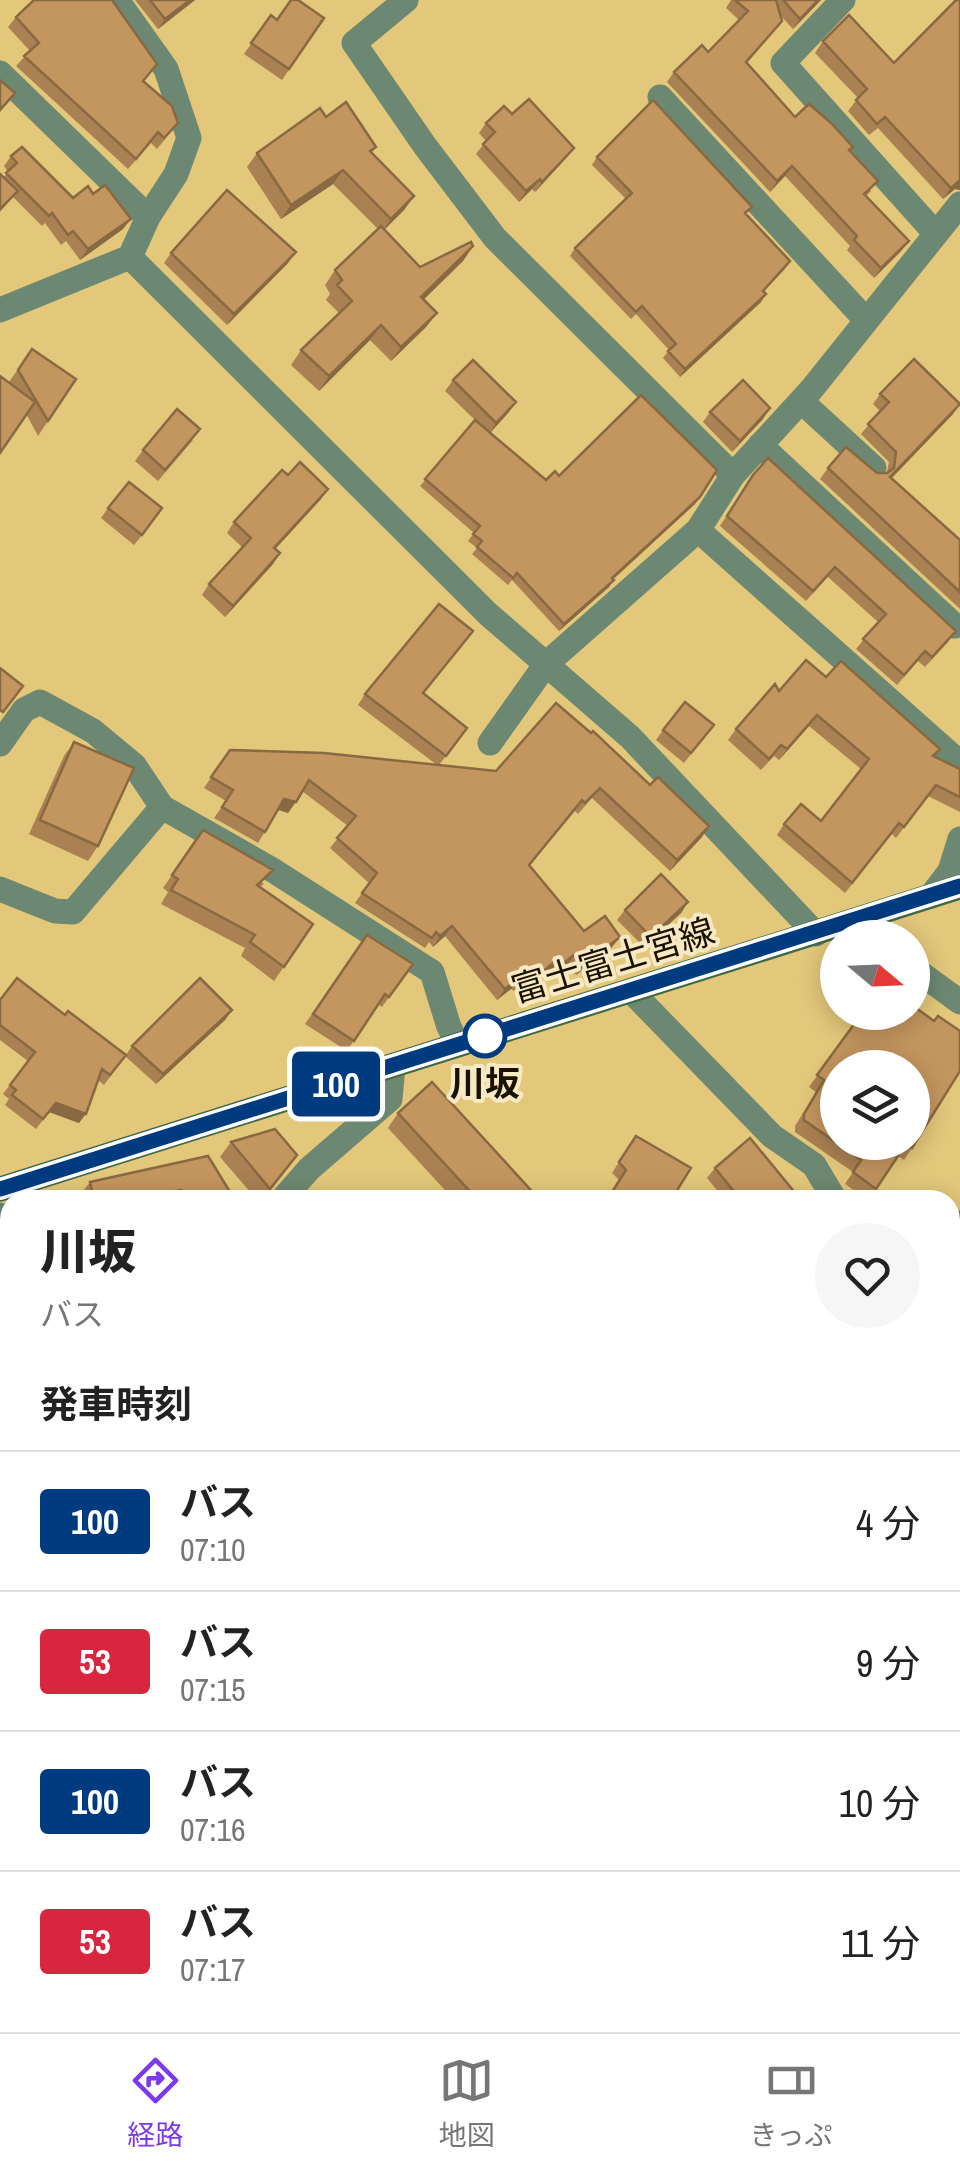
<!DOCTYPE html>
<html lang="ja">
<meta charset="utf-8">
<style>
body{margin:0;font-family:"Archivo Narrow","Noto Sans JP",sans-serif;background:#f6f6f6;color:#222;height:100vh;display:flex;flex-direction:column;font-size:38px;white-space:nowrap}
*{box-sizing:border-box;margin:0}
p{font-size:32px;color:#767676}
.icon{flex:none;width:55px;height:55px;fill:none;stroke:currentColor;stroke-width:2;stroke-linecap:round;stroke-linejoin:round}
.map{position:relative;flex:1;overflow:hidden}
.side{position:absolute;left:0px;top:1190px;width:960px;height:842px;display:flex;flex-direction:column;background:#fff;border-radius:30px 30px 0 0;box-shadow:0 5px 25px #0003}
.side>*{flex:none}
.badge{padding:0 20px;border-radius:8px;font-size:35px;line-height:65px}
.needle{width:65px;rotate:109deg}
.fabs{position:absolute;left:820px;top:920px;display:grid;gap:20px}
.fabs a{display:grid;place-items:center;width:110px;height:110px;border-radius:50%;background:#fff;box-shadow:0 5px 25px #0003;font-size:50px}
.map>.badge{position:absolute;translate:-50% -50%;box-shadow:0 0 0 5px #fff}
h2{padding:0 40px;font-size:38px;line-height:90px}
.round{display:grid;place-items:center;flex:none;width:105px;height:105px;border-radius:52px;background:#f6f6f6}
.head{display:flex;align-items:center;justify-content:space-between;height:170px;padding:0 40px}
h1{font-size:48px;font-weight:800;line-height:75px}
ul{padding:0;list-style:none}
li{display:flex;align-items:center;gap:30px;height:140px;padding:0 40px;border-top:2px solid #e0e0e0}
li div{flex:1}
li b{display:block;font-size:38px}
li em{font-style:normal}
li .badge{min-width:110px;font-weight:700;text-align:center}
.tab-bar{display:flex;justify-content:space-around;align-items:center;height:140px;border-top:2px solid #e0e0e0;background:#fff;font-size:28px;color:#767676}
.tab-bar a{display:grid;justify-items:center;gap:5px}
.tab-bar .on{color:#7c3aed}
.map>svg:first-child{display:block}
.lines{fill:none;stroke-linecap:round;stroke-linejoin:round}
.stream{stroke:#6274ac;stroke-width:10}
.street{stroke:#6d8872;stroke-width:25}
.secondary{stroke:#3f6848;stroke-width:25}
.wall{fill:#a98152}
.shaded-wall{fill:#896942}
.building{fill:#c4965f;stroke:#896942;stroke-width:2.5;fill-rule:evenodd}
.line-casing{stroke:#fff;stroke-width:22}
.line{stroke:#003b80;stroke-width:15}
.stop-dot{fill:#fff;stroke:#003b80;stroke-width:5}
.labels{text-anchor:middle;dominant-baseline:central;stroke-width:8;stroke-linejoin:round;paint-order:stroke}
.street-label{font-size:35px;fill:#1a1200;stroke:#f7e9c4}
.stop-label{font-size:35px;font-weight:bold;fill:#1a1200;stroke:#f7e9c4}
</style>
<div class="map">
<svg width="960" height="2032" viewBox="0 0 960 2032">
<rect width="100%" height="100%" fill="#e3c77b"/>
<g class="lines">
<path class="stream" d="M0,1486L10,1495
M727,2022L741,2032"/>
<path class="street" d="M117,0L166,69L189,138L176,174L148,217L130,257L488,614L630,737L816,934
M406,0L354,43L425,146L495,238L733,475
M843,0L783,63L935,233
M0,73L148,217
M660,97L866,320
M0,310L130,257
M801,401L874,468
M760,445L955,626
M698,530L960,763
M490,743L546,664L698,530L733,475L811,390L960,204
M0,744L24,710L40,702L93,731L134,765L162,807L271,869L432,972L449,1027L458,1044
M0,889L55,911L73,912L162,807
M931,896L950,871L960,839
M844,924L869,938
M912,967L960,1002
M631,991L772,1136L814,1165L835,1200
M282,1200L309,1169L390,1099L393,1066
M0,1215L10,1235
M950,1347L960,1355
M0,1420L10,1416
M0,1569L10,1577
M950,1587L960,1575
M0,1613L10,1600
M386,2022L395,2032
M915,2022L929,2032
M152,2032L159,2022"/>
<path class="secondary" d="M0,1189L960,887"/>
</g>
<path class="wall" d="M135,0H195L158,29Z
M731,0H821L793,29L780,15L782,21L747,63L795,117L853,147L850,151L871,191L866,196L909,241L901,251L874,278L847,250L850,246L785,176L770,192L667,82L674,72L708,52L739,20L726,8Z
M960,0V190L955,189L943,199L878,128L869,135L848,111L858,98L815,53L823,41L894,63Z
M271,15L277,20L324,18L282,80L244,54Z
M16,17L150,74L143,82L178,123L170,133L157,149L151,143L128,169L16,66L30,51L8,27Z
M512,114L574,148L566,158L535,192L532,189L519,202L476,154L486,141L479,133L486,123Z
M326,117L376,147L372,153L414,196L404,210L384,230L420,267L473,246L463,261L424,299L437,313L426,327L391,361L370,340L319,391L291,365L301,350L339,313L326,300L330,294L325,285L335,270L378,229L333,184L281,219L247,167L257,153Z
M11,156L73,198L123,229L80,260L66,241L61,245L45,223L42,226L13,197L0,212V174L4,177L8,172L4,166Z
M597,157L746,214L785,269L764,291L761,302L680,377L663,358L669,350L636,314L631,319L570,256L575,248L626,199L592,165Z
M171,253L288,263L227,325L164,263Z
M32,349L76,379L38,436L9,382Z
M453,380L509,412L490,433L546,480L559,476L695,504L613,579L609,587L559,631L512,580L508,585L472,554L477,548L468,541L474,533L420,486L476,421L445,391Z
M880,394L953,414L891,479L960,540V609L820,479L828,468L877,473L887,472L889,462L861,434L880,411L873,404Z
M710,412L763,419L732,452L703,422Z
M193,440L158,481L135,461L143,450Z
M288,475L321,499L275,549L280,553L273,564L225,617L202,595L209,584L243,548L227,533L234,522Z
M753,475L949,641L925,667L918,661L897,685L856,649L878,622L828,577L806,601L720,526Z
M108,508L155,519L134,545L101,518Z
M826,677L934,756L960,769V812L928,796L896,838L892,834L845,893L777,835L784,824L821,821L861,769L809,726L779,760L774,756L761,770L728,740L736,729L779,691Z
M424,693L467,728L439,765L496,771L556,703L702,837L670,871L592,798L578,814L575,811L530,865L584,931L612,947L576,975L567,965L557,973L553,968L521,995L511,989L497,1000L445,936L433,947L429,942L425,948L355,903L369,883L330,848L348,826L302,791L288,813L278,810L258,843L214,818L226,801L204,788L230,750L437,765L358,705L365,694Z
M714,725L684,763L656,740L663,730Z
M74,742L98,846L88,861L29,834L64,756Z
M203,830L264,884L260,887L313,924L274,981L241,956L245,948L161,904L168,892L163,888Z
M688,902L681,913L644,947L617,920L625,910Z
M367,935L413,964L382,1007L378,1004L347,1051L305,1024Z
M0,1000L65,1015L126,1055L132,1046L232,1010L225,1020L156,1084L125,1056L104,1085L98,1080L79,1123L49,1112L36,1129L5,1105L9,1099L3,1094L28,1061L0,1040Z
M863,1012L912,1148L904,1160L898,1156L868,1200L845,1184L853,1172L795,1132V1126L816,1092L809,1087Z
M398,1113L540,1200H454L388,1128Z
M231,1142L297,1155L262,1200H257L220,1157Z
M629,1146L671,1200H606L619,1180L612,1173Z
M208,1156L235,1200H81L80,1195L90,1182Z
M715,1168L801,1200H725L707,1178Z
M10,1617V1733L0,1725V1618L4,1619Z
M960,1642V1749L950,1770V1699L957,1688L950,1683V1662Z
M950,1855L960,1860V2032H943L944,2026L946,2022H950V2017L956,2009L950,2005Z
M10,1950V2009L7,2012L0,2005V1959Z
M128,2022H142L136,2031Z
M301,2022H365L372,2032H297L296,2030Z
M415,2022H536L544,2032H427Z"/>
<path class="shaded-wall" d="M190,0H195L158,29L165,19Z
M818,0H821L793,29L800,19Z
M574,148L566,158L535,192L542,182Z
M792,166L785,176L770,192L777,181Z
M343,170L333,184L281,219L291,205Z
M540,179L532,189L519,202L526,191Z
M960,180V190L955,189L943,199L951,188Z
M414,196L404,210L381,233L391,219Z
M131,219L123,229L80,260L88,249Z
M909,241L901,251L874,278L881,268Z
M473,246L463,261L411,312L421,297Z
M296,252L288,263L227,325L234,314Z
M766,294L761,302L680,377L685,369Z
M437,313L426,327L391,361L401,347Z
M381,325L370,340L319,391L329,376Z
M516,402L509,412L489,434L496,423Z
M960,404L953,414L882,488L890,477Z
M770,408L763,419L732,452L740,441Z
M328,489L321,499L267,558L274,548Z
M700,497L695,504L607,585L612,578Z
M280,553L273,564L225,617L233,606Z
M614,580L609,587L559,631L564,624Z
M817,715L809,726L779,760L787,749Z
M284,799L296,802L288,813L277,809Z
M709,826L702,837L670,871L677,860Z
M688,902L681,913L644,947L651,937Z
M452,926L445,936L433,947L440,936Z
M620,937L612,947L576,975L584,965Z
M575,954L567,965L557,973L564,963Z
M560,957L553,968L521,995L528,984Z
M518,978L511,989L497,1000L505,989Z
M232,1010L225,1020L156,1084L163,1074Z
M56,1103L86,1114L79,1123L49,1112L36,1129Z
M181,1190L173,1200H132Z"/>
<path class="building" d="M34,0H112L157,64L143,81L172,106L178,123L164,138L158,132L136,159L24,56L39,43L16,17Z
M150,0H190L165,19Z
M291,0H298L324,18L289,69L251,43L271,15L277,20Z
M735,0H776L782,21L746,62L795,117L809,104L831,123L853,147L849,150L878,181L864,194L909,241L881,268L854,240L857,236L792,166L777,181L674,72L702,45L708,52L748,11Z
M783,0H818L800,19Z
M956,0H960V180L951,188L885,117L877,124L856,100L867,89L823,41L849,15L894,63Z
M0,80L15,93L0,110Z
M529,99L574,148L542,182L540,179L526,191L483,144L495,132L486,123L504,106L512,114Z
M653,100L752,207L745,213L790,261L763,291L766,294L685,369L668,351L676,344L642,306L636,312L575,248L632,193L597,157Z
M346,102L376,147L370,151L414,196L391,219L343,170L291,205L257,153L320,108L326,117Z
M22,147L73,198L88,186L93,194L105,185L131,219L88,249L73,231L68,235L52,213L49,216L6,173L17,163L11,156Z
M0,174L18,191L0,209Z
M227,190L296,252L234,314L171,253Z
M381,226L420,267L471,242L473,246L421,297L437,313L401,347L381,325L329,376L301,350L352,301L337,285L342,280L335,270Z
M32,349L76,379L48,421L18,370Z
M914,359L960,404L890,477L960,540V592L828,468L846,447L877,473H887L894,468L896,452L868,424L889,402L880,394Z
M473,360L516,402L496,423L453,380Z
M0,376L35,402L0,453Z
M743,380L770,408L740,441L710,412Z
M641,395L717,470L700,497L612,578L614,580L564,624L517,573L513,578L477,547L482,541L473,534L480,526L425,479L475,420L546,480L555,471L559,476Z
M177,409L200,429L165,470L143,450Z
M768,458L956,631L932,657L925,651L904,675L863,639L886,614L835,567L813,591L727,516L753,475Z
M300,462L328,489L274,548L280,553L233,606L209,584L251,538L234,522L282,470L288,475Z
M129,482L162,508L142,535L108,508Z
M439,604L473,631L423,693L467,728L446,756L365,694Z
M806,660L826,677L841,661L940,749L933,756L960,769V797L936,785L904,827L899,823L852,883L784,824L801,804L821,821L869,759L817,715L787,749L781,745L769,759L736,729L775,684L779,691Z
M0,668L23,686L3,712L0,710Z
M685,702L714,725L691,753L663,730Z
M556,703L591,733L593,731L650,785L658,777L709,826L677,860L600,788L585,803L582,800L529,865L584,931L605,916L620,937L584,965L575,954L564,963L560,957L528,984L518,978L505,989L452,926L440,936L436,932L432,938L362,893L377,873L337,838L356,816L309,780L296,802L284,799L265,832L222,807L233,790L211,777L230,750L324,753L496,771Z
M74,742L134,768L98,846L40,820Z
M203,830L273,870L257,885L313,924L284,967L250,942L255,935L171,890L178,879L172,875Z
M661,874L688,902L651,937L625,910Z
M367,935L413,964L389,997L385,994L354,1041L313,1014Z
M17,978L65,1015L68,1011L126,1055L110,1075L102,1069L86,1114L56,1103L43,1119L12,1095L16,1090L10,1085L35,1052L0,1025V1000Z
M200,978L232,1010L163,1074L132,1046Z
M912,1005L934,1021L938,1016L960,1031V1071L912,1148L906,1144L876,1189L853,1172L861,1160L804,1120V1114L824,1080L817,1075L863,1012H912ZM838,1068H912V1142H838Z
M432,1082L540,1200H478L398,1113Z
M275,1129L297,1155L270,1189L231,1142Z
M636,1136L691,1168L671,1200H607L626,1170L619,1162Z
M750,1138L801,1200H741L715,1168Z
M208,1156L235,1200H189L181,1190L132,1200H94L90,1182Z
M960,1212V1276L952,1289L950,1287V1228Z
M3,1287L10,1292V1363L0,1375V1291Z
M950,1388L960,1396V1541L950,1555Z
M0,1574L5,1579L0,1588Z
M10,1617V1718L0,1710V1618L4,1619Z
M960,1646V1674L950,1667Z
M960,1684V1749L951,1768L950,1767V1699Z
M950,1855L960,1860V1996L950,1989Z
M10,1950V1999L0,1989V1959Z
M960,2003V2032H946L950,2030L952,2015Z
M177,2022H218L226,2032H171Z
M305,2022H365L372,2032H311Z
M442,2022H536L545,2030L544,2032H453Z
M859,2022H901L914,2032H852Z"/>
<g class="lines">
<defs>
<path id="line" d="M0,1189L960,886"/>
</defs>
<use href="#line" class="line-casing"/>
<use href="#line" class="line"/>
</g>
<circle class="stop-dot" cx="485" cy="1036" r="20"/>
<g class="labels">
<g class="street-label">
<text transform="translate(613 960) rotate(-17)">富士富士宮線</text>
</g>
<g class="stop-label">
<text x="485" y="1083">川坂</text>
</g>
</g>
</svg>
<div class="fabs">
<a><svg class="needle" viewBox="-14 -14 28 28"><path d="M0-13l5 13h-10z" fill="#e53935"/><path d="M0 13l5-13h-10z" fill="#767676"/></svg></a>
<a><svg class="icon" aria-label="layers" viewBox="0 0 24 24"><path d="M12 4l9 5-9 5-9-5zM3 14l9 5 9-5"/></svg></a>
</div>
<b class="badge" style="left:336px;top:1084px;background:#003b80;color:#fff">100</b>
<section class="side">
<div class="head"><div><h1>川坂</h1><p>バス</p></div><a class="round"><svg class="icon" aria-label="heart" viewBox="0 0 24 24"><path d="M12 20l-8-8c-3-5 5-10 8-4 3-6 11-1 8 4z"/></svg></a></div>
<h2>発車時刻</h2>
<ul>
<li><span class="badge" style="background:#003b80;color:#fff">100</span><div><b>バス</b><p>07:10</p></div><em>4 分</em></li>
<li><span class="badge" style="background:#d7263d;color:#fff">53</span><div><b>バス</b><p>07:15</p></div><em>9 分</em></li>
<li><span class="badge" style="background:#003b80;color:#fff">100</span><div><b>バス</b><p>07:16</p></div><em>10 分</em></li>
<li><span class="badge" style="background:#d7263d;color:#fff">53</span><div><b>バス</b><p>07:17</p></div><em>11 分</em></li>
</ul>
</section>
</div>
<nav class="tab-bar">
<a class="on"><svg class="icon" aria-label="directions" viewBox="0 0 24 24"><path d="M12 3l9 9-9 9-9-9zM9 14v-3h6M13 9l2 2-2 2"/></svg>経路</a>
<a><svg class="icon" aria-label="map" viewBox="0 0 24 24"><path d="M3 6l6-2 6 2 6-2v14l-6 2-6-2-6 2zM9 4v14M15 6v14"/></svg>地図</a>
<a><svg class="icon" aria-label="tickets" viewBox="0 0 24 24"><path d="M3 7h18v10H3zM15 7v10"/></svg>きっぷ</a>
</nav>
